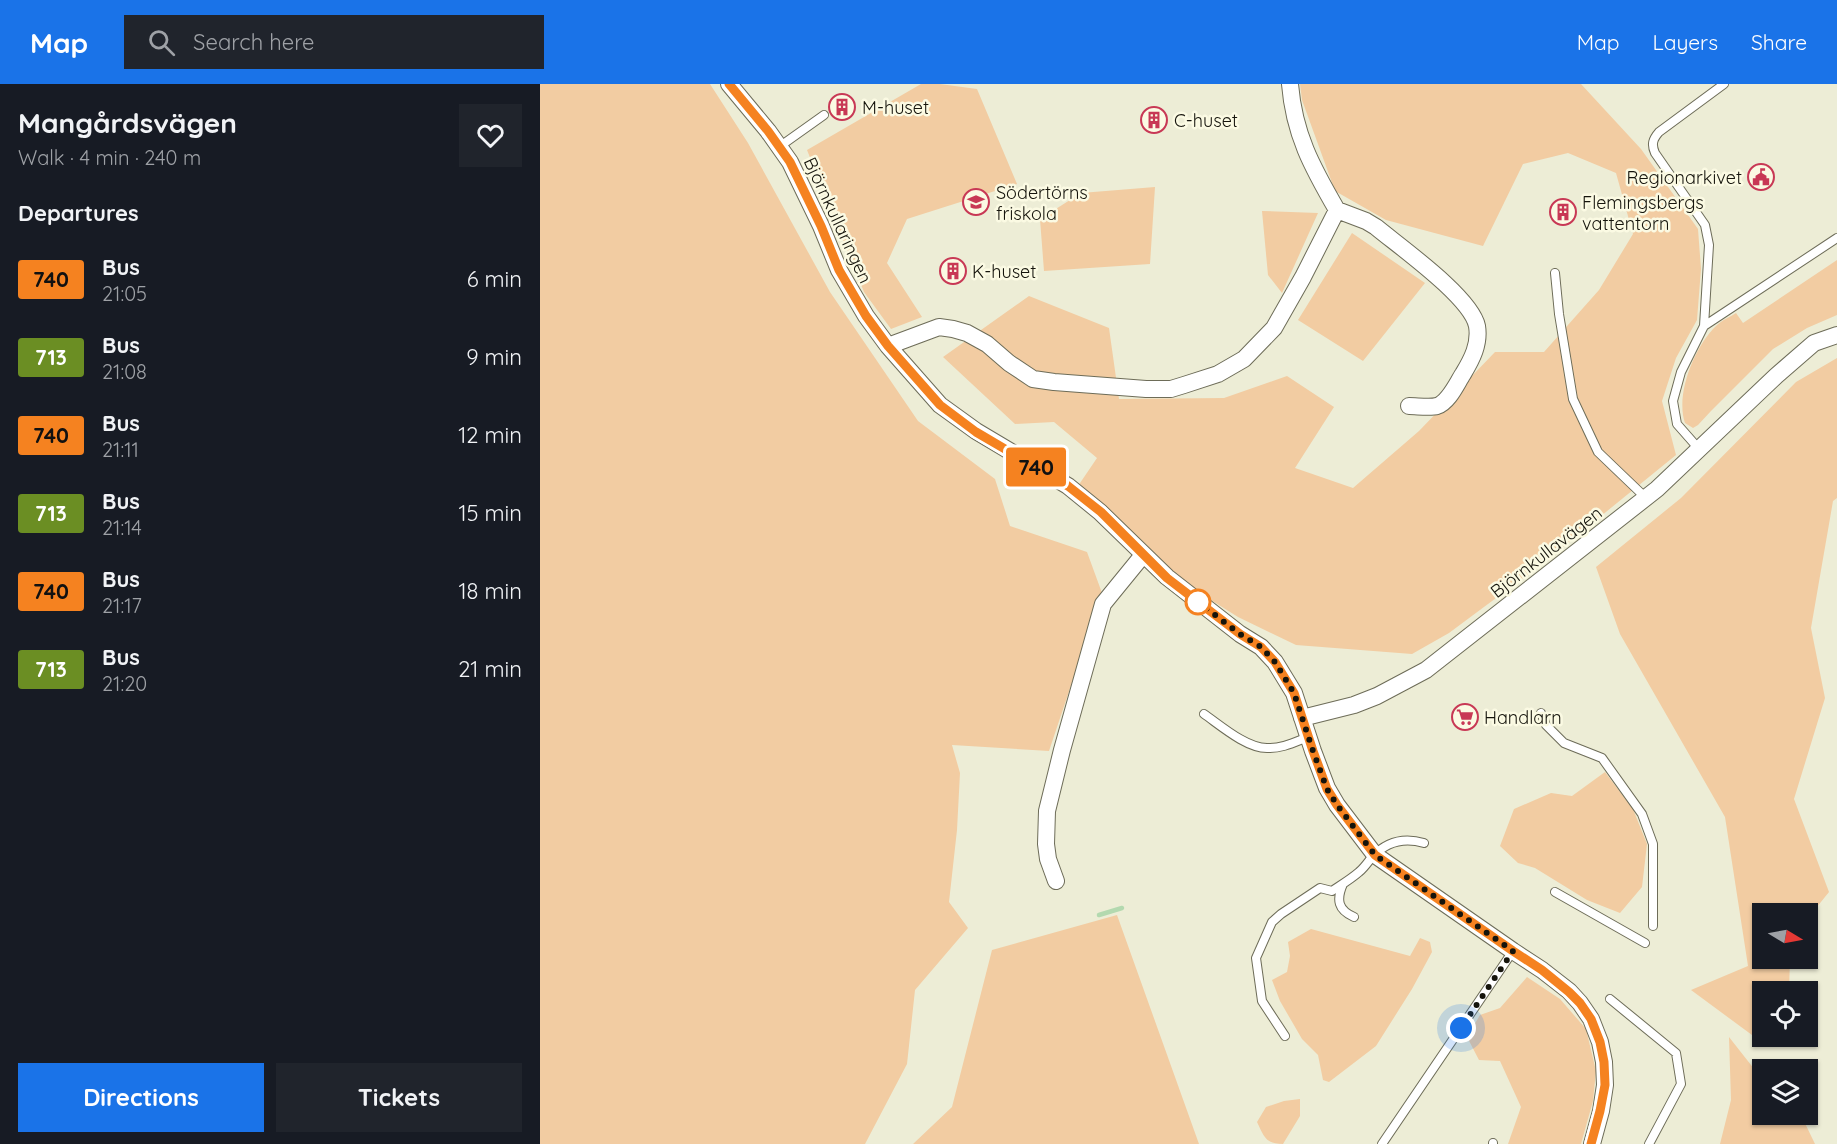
<!DOCTYPE html>
<meta charset="utf-8">
<style>
body{margin:0;font-family:Quicksand,sans-serif;background:#20242c;color:#f1f3f6;height:100vh;display:flex;flex-direction:column;font-size:22px;white-space:nowrap}
*{box-sizing:border-box;margin:0}
p{font-size:20px;color:#9ea1a6}
.icon{flex:none;width:33px;height:33px;fill:none;stroke:currentColor;stroke-width:2;stroke-linecap:round;stroke-linejoin:round}
.map{position:relative;flex:1;overflow:hidden}
.details{display:flex;flex-direction:column;background:#171b24;width:540px}
.details>*{flex:none}
.badge{padding:0 12px;border-radius:4px;font-size:21px;line-height:39px}
.needle{width:39px;rotate:100deg}
.buttons{position:absolute;left:1212px;top:819px;display:grid;gap:12px}
.buttons a{display:grid;place-items:center;width:66px;height:66px;border-radius:0px;background:#171b24;box-shadow:0 2px 4px #0004;font-size:30px}
.you{position:absolute;width:30px;height:30px;margin:-15px;border:4px solid #fff;border-radius:50%;background:#1a73e8;box-shadow:0 0 0 9px #1a73e833}
.map>.badge{position:absolute;translate:-50% -50%;box-shadow:0 0 0 3px #fff}
h2{padding:0 18px;font-size:22px;line-height:54px}
.round{display:grid;place-items:center;flex:none;width:63px;height:63px;border-radius:0px;background:#20242c}
.summary{display:flex;align-items:center;justify-content:space-between;height:102px;padding:0 18px}
h1{font-size:28px;font-weight:800;line-height:45px}
.cta{display:flex;gap:12px;margin-top:auto;padding:12px 18px}
.cta a{flex:1;height:69px;border-radius:0px;background:#1a73e8;color:#fff;font-size:24px;font-weight:800;line-height:69px;text-align:center}
.cta a+a{background:#20242c;color:#f1f3f6}
ul{padding:0;list-style:none}
li{display:flex;align-items:center;gap:18px;height:78px;padding:0 18px}
li div{flex:1}
li b{display:block;font-size:22px}
li em{font-style:normal}
li .badge{min-width:66px;font-weight:700;text-align:center}
header{display:flex;align-items:center;gap:36px;box-sizing:border-box;height:84px;padding:0 30px;background:#1a73e8;color:#fff}
header strong{font-size:28px}
nav{display:flex;gap:33px;margin-inline-start:auto;font-size:21px}
.search{width:420px;height:54px;background:#20242c;display:flex;align-items:center;gap:15px;box-sizing:border-box;padding:0 21px;border-radius:0px;color:#9ea1a6;font-size:22px}
main{display:flex;flex:1;min-height:0}
.map>svg:first-child{display:block}
.green{fill:#f2cca2}
.lines{fill:none;stroke-linecap:round;stroke-linejoin:round}
.stream{stroke:#b3d9af;stroke-width:4.5}
.lane-casing{stroke:#6d6c58;stroke-width:10}
.street-casing{stroke:#6d6c58;stroke-width:18}
.lane{stroke:#fff;stroke-width:8}
.street{stroke:#fff;stroke-width:16}
.line-casing{stroke:#fff;stroke-width:14}
.line{stroke:#f58220;stroke-width:9}
.walk{stroke:#15140c;stroke-width:6;stroke-dasharray:0 10.8}
.stop-dot{fill:#fff;stroke:#f58220;stroke-width:3}
.labels{text-anchor:middle;dominant-baseline:central;stroke-width:5;stroke-linejoin:round;paint-order:stroke}
.poi-label{font-size:18px;fill:#15140c;stroke:#fbfae3;text-anchor:start}
.street-label{font-size:18px;fill:#15140c;stroke:#fbfae3}
</style>
<header>
<strong>Map</strong>
<div class="search"><svg class="icon" aria-label="search" viewBox="0 0 24 24"><circle cx="10" cy="10" r="6"/><path d="M15 15l6 6"/></svg>Search here</div>
<nav><a>Map</a><a>Layers</a><a>Share</a></nav>
</header>
<main>
<section class="details">
<div class="summary"><div><h1>Mangårdsvägen</h1><p>Walk · 4 min · 240 m</p></div><a class="round"><svg class="icon" aria-label="heart" viewBox="0 0 24 24"><path d="M12 20l-8-8c-3-5 5-10 8-4 3-6 11-1 8 4z"/></svg></a></div>
<h2>Departures</h2>
<ul>
<li><span class="badge" style="background:#f58220;color:#111">740</span><div><b>Bus</b><p>21:05</p></div><em>6 min</em></li>
<li><span class="badge" style="background:#6b8e23;color:#fff">713</span><div><b>Bus</b><p>21:08</p></div><em>9 min</em></li>
<li><span class="badge" style="background:#f58220;color:#111">740</span><div><b>Bus</b><p>21:11</p></div><em>12 min</em></li>
<li><span class="badge" style="background:#6b8e23;color:#fff">713</span><div><b>Bus</b><p>21:14</p></div><em>15 min</em></li>
<li><span class="badge" style="background:#f58220;color:#111">740</span><div><b>Bus</b><p>21:17</p></div><em>18 min</em></li>
<li><span class="badge" style="background:#6b8e23;color:#fff">713</span><div><b>Bus</b><p>21:20</p></div><em>21 min</em></li>
</ul>
<div class="cta"><a>Directions</a><a>Tickets</a></div>
</section>
<div class="map">
<svg width="1297" height="1060" viewBox="0 0 1297 1060">
<rect width="100%" height="100%" fill="#ededd6"/>
<path class="green" d="M0,0H170L208,59L290,208L378,337L455,395L470,442L547,468L562,509L509,667L412,661L420,689L417,746L409,818L428,844L375,906L367,980L325,1060H0Z
M381,0H400L437,5L477,100L367,135L347,179L382,233L351,245L324,208L267,66Z
M760,0H1041L1101,65L1158,145L1161,185L1157,236L1136,274L1122,317L1136,371L1002,480L909,549L872,570L756,561L698,533L639,496L538,402L557,374L514,338L475,340L403,273L489,212L569,244L579,315L684,314L747,292L794,323L755,384L813,404L879,347L955,268H1004L1059,206L1093,150L1076,89L1028,69L983,80L943,162L846,136L795,107L762,16Z
M615,103L610,180L504,187L500,135L541,109Z
M722,127L778,129L742,209L728,191Z
M812,149L885,199L823,277L758,236Z
M1297,176V231L1267,244L1233,265L1171,327L1158,341L1153,344L1145,339C1135,310 1155,262 1176,242C1182,236 1190,233 1196,229L1203,239Z
M1297,274V414L1293,417L1271,544L1285,614L1254,715L1289,808L1268,834V830H1222V874L1250,875L1249,907L1222,908V952L1212,951L1151,906L1208,882L1185,733L1080,550L1056,483L1141,414L1256,298Z
M1065,688L1093,725L1107,760L1102,803L1080,829L1047,816L995,784L978,779L960,762L974,725L1011,709L1032,712Z
M577,831L659,1060H373L412,1023L452,866Z
M771,845L870,872L880,854L890,858L892,868L872,905L836,962L789,998L783,996L778,971L762,955L740,917L732,896L747,888L750,872L748,858Z
M987,893L1020,915L1046,945L1056,987L1053,1017L1041,1060H968L981,1023L960,977L939,976L927,953L940,931L960,924Z
M1189,953L1222,995V1030L1261,1031L1275,1060H1180L1191,1016Z
M760,1015V1032L743,1060C725,1060 724,1052 717,1038L726,1023L744,1017Z"/>
<g class="lines">
<path class="stream" d="M559,831L582,824"/>
<defs>
<path id="lane" d="M239,63L284,31
M1015,189L1019,230L1033,315L1058,368L1106,414
M1164,242L1169,161L1165,141L1115,69C1111,60 1113,55 1119,48L1184,0
M1159,365L1137,340L1133,317L1141,288L1164,242L1297,154
M1001,629L1006,641L1024,659L1062,674L1102,730L1113,760V842
M664,630C680,641 706,664 727,664C741,665 755,658 768,653
M803,800C796,816 798,826 814,833
M1015,808L1105,859
M1070,915L1136,969L1141,1000L1109,1060
M745,952L722,917L716,874L732,838L741,830L780,804L792,807C801,801 811,795 819,788C824,784 828,778 832,773C847,757 864,753 884,759
M953,1059V1060
M842,1060L973,867"/>
<path id="street" d="M189,0L228,47L250,78L281,142L299,186L326,232L348,262L400,321L436,347L528,402L560,428L627,493L700,550L721,563L735,578L754,609L773,667L787,704L797,721L835,771L973,867L1002,886L1029,907L1040,919L1051,935L1060,958L1064,978L1065,1001L1061,1027L1052,1060
M797,126L826,137L836,143C860,163 931,213 937,242C940,260 932,275 923,290C917,299 909,318 897,322C890,324 877,322 869,322
M348,262L399,243L413,245L427,249L447,260L469,279L493,295L514,298L606,305H631L644,301L678,290L704,275L734,244L763,193L797,126C772,83 754,50 750,0
M762,634L814,621L837,612L886,586L1117,405L1236,292L1274,259L1297,251
M516,797L508,775L506,760L507,727L522,666L563,520L603,471"/>
</defs>
<use href="#lane" class="lane-casing"/>
<use href="#street" class="street-casing"/>
<use href="#lane" class="lane"/>
<use href="#street" class="street"/>
</g>
<g class="lines">
<defs>
<path id="line" d="M189,0L228,47L250,78L281,142L299,186L326,232L348,262L400,321L436,348L528,402L561,428L627,494L700,550L721,563L735,578L754,609L773,667L787,705L797,721L835,771L973,867L1002,886L1029,908L1040,919L1051,935L1060,958L1064,978L1065,1001L1060,1027L1051,1060"/>
</defs>
<use href="#line" class="line-casing"/>
<use href="#line" class="line"/>
<path class="walk" d="M658,518L700,550L721,563L735,578L754,609L773,667L787,705L797,721L835,771L973,867L921,944"/>
</g>
<defs>
<symbol id="building-ring" viewBox="-11 -11 22 22"><circle r="9.5" fill="#fbfae3" stroke="#c83855" stroke-width="1.5"/><path d="M-4-6H4V6H1V3H-1V6H-4ZM-2.5-4.3h1.7v1.8h-1.7ZM.8-4.3h1.7v1.8H.8ZM-2.5-1h1.7V.8h-1.7ZM.8-1h1.7V.8H.8Z" fill="#c83855"/></symbol>
<symbol id="civic-ring" viewBox="-11 -11 22 22"><circle r="9.5" fill="#fbfae3" stroke="#c83855" stroke-width="1.5"/><path d="M-.6-6.5H3V-4.5H.6V-3L4-1V1h2V6H-6V1h2V-1L-.6-3ZM-1.2 2.5V6h2.4V2.5Z" fill="#c83855"/></symbol>
<symbol id="school-ring" viewBox="-11 -11 22 22"><circle r="9.5" fill="#fbfae3" stroke="#c83855" stroke-width="1.5"/><path d="M0-5L7-2L0 1L-7-2ZM-4 1L0 2.5L4 1V4Q0 6-4 4Z" fill="#c83855"/></symbol>
<symbol id="supermarket-ring" viewBox="-11 -11 22 22"><circle r="9.5" fill="#fbfae3" stroke="#c83855" stroke-width="1.5"/><path d="M-6-5.5h2.5l.6 2H6L4.5 2H-2.5L-4.4-4H-6ZM-1.5 3.2a1.3 1.3 0 1 0 .1 0ZM3 3.2a1.3 1.3 0 1 0 .1 0Z" fill="#c83855"/></symbol>
</defs>
<g fill-rule="evenodd">
<use href="#building-ring" x="287" y="8" width="30" height="30"/>
<use href="#building-ring" x="599" y="21" width="30" height="30"/>
<use href="#civic-ring" x="1206" y="78" width="30" height="30"/>
<use href="#school-ring" x="421" y="103" width="30" height="30"/>
<use href="#building-ring" x="1008" y="113" width="30" height="30"/>
<use href="#building-ring" x="398" y="172" width="30" height="30"/>
<use href="#supermarket-ring" x="910" y="618" width="30" height="30"/>
</g>
<circle class="stop-dot" cx="658" cy="518" r="12"/>
<g class="labels">
<g class="poi-label">
<text x="322" y="23">M-huset</text>
<text x="634" y="36">C-huset</text>
<text x="1202" y="93" text-anchor="end">Regionarkivet</text>
<text x="456" y="108">Södertörns<tspan x="456" dy="21">friskola</tspan></text>
<text x="1042" y="118">Flemingsbergs<tspan x="1042" dy="21">vattentorn</tspan></text>
<text x="432" y="187">K-huset</text>
<text x="944" y="633">Handlarn</text>
</g>
<g class="street-label">
<text transform="translate(298 136) rotate(65)">Björnkullaringen</text>
<text transform="translate(1006 468) rotate(-38)">Björnkullavägen</text>
</g>
</g>
</svg>
<div class="buttons">
<a><svg class="needle" viewBox="-14 -14 28 28"><path d="M0-13l5 13h-10z" fill="#e53935"/><path d="M0 13l5-13h-10z" fill="#9ea1a6"/></svg></a>
<a><svg class="icon" aria-label="locate" viewBox="0 0 24 24"><circle cx="12" cy="12" r="6"/><path d="M12 2v4M12 18v4M2 12h4M18 12h4"/></svg></a>
<a><svg class="icon" aria-label="layers" viewBox="0 0 24 24"><path d="M12 4l9 5-9 5-9-5zM3 14l9 5 9-5"/></svg></a>
</div>
<div class="you" style="left:921px;top:944px"></div>
<b class="badge" style="left:496px;top:383px;background:#f58220;color:#111">740</b>
</div>
</main>
